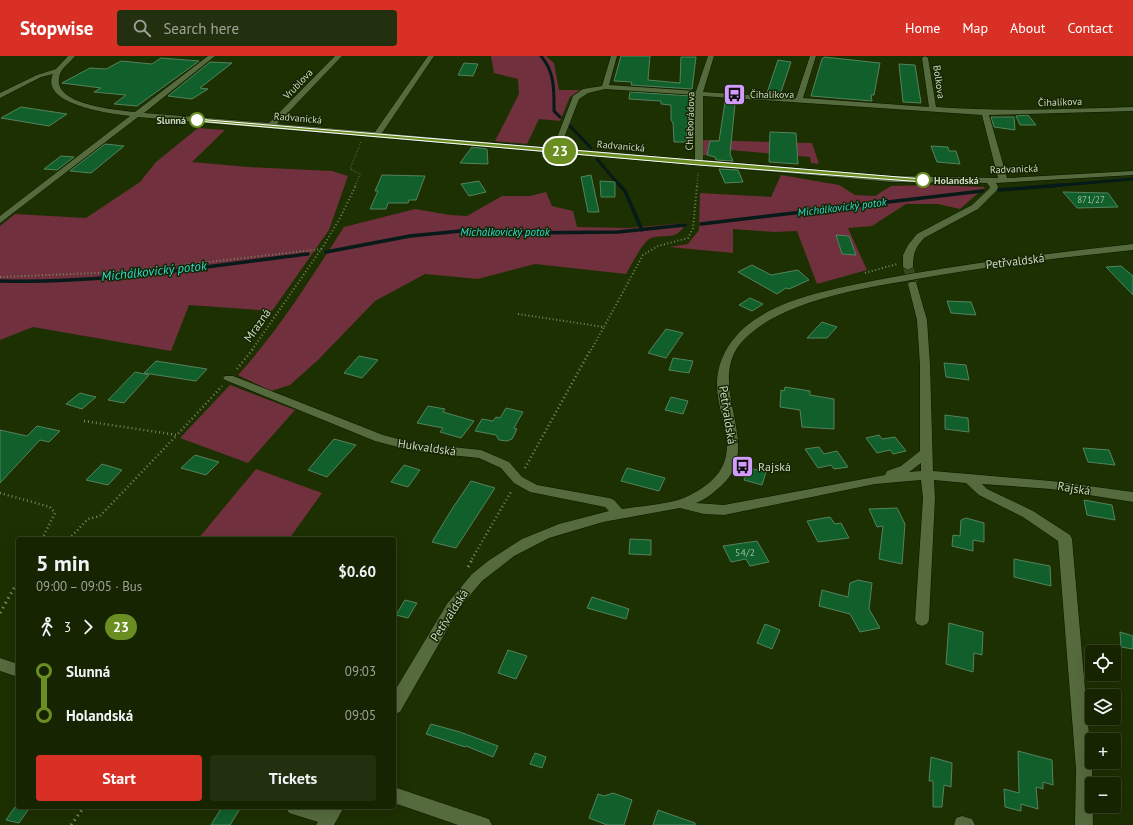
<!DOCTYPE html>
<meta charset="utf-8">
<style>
body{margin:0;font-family:"PT Sans",sans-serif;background:#233010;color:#f1f3f6;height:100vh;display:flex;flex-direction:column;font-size:15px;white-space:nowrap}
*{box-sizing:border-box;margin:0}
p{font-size:13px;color:#9ea499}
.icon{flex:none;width:22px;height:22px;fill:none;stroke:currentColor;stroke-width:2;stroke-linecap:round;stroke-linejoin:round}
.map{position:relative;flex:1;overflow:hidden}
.drawer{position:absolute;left:16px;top:481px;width:380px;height:272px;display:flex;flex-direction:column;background:#162401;border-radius:4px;box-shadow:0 4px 16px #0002,0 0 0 1px #354123}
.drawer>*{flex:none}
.badge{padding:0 8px;border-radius:13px;font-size:14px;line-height:26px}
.fabs{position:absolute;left:1085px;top:589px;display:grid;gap:8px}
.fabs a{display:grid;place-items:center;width:36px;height:36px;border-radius:4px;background:#162401;box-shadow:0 4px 16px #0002,0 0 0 1px #354123;font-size:20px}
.map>.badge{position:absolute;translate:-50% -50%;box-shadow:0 0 0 2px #fff}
.legs{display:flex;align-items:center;gap:6px;height:44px;padding:0 20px;font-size:13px}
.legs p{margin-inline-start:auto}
.summary{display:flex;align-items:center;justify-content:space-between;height:68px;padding:0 20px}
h1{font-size:22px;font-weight:700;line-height:30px}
.cta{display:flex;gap:8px;margin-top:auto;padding:8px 20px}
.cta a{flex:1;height:46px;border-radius:4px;background:#d93025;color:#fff;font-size:16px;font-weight:700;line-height:46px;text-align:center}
.cta a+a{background:#233010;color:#f1f3f6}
ul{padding:0 20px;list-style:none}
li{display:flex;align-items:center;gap:14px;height:44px;font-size:15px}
li i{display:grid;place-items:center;width:6px;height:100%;margin:0 5px;background:currentColor}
li i::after{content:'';width:10px;height:10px;margin:-5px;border:3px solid;border-radius:50%;background:#162401}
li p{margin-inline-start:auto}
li:first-child i{background:linear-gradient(#0000 50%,currentColor 0)}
li:last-child i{background:linear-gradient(currentColor 50%,#0000 0)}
header{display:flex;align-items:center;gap:24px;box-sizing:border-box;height:56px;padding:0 20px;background:#d93025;color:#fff}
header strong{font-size:19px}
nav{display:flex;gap:22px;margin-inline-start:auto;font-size:14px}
.search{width:280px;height:36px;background:#233010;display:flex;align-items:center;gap:10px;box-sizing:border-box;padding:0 14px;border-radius:4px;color:#9ea499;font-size:15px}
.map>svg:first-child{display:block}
.green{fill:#70303d}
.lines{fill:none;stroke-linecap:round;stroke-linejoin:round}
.stream-far1{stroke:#051a19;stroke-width:3}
.stream{stroke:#051a19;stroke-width:3.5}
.building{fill:#11602c;stroke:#55825e}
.minor-tunnel{stroke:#37491e;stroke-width:10;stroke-dasharray:10 5;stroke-linecap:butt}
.minor-casing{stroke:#091600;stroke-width:1}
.path-far3{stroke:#768662;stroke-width:1.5;stroke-dasharray:0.5 2;stroke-linecap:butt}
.path-far2{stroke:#768662;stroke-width:2;stroke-dasharray:1 2.5;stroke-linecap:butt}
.path-far1{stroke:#768662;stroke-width:2.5;stroke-dasharray:1 3;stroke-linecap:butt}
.path{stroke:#768662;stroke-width:3;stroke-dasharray:1.5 4;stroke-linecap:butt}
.minor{fill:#556b3d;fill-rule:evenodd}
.line-1{fill:#6b8e23;stroke:#fff}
.stop-1-dot{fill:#fff;stroke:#6b8e23;stroke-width:2}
.labels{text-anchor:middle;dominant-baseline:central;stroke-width:3;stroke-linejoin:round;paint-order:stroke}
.far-number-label{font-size:9px;fill:#9dbb9a}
.far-street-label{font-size:10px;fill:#ccd9bf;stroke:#162503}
.far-poi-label{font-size:10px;fill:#ccd9bf;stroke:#162503;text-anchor:start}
.far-stop-label{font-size:10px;font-weight:bold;fill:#ccd9bf;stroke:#162503;text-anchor:end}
.number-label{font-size:10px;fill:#9dbb9a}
.far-water-label{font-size:11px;font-style:italic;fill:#29ddd5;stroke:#162503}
.street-label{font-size:12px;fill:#ccd9bf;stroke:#162503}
.poi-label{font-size:12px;fill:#ccd9bf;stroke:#162503;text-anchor:start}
.water-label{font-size:13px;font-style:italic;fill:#29ddd5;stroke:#162503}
</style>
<header>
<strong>Stopwise</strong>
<div class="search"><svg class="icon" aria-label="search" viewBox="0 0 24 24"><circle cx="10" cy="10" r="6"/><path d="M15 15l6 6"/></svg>Search here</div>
<nav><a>Home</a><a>Map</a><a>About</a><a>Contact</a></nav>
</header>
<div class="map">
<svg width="1133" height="769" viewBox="0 0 1133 769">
<rect width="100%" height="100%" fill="#1d3001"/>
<path class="green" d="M491,0H546L554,7L559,34H580L570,41L560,65L539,63L527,88L495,85L519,38L518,23L494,17Z
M198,72L225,74L192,106L248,111L332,115L348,120L329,174L272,255L189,249L171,295L33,271L0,284V170L15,158L86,162L140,126L156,106Z
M702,84L812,87L819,108L811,107L810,101L708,92L707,99H701Z
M781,119L839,129L855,139L875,140L891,130L931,129L985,131L960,153L938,148H906L872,170L848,172L867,214L817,228L797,175L774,176L733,173V197L669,191L688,188L699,174L700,137L771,141Z
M546,136L552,150L573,155L577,171L629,172L686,167C676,186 667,177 651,182C643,185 631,210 626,218L535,208L478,223L425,218L375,245L318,304L290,329L271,335L238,319C279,274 311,222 344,171L415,153L450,159L467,160L502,140H530Z
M230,329L295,354L248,407L180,382Z
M256,413L322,437L289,483H198Z"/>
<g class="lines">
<path class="stream-far1" d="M541,0C555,16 554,35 554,55L560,61
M570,70L591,92
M597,103L620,130
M1050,130L1133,123"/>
<path class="stream" d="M620,129L625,135L642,174
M999,134L1062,129
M701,168L982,135
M326,196L410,180L471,174L521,177L618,176L685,169
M0,225C103,228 206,210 308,198"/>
</g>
<path class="building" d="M621,0H650L648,24L680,27L681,1H696L692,33L631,29L632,26L614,25Z
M824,1L880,7L874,39H871L872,45L811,40L822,3Z
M161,2L199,5L137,50L114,48L126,39L94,36L101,32L62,27L90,12L106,13L121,5L152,8Z
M778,4L791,6L780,39L767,37Z
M210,6L232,7L200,32L208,33L192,43L168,40Z
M464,7L478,8L473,20L458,19Z
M899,8L915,9L921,47L903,46Z
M630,36L691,40L690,50H689L686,86H674L673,67L671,64V49L661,48V45L629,43Z
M725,46L735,48L730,98L733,105L716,104L715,101L707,99L710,85H719Z
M21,51L67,58L49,70L1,62Z
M1028,59L1036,69H1020L1016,60Z
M991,61H1014L1015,74L994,71Z
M770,76L796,77L798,108L769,106Z
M105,88L124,90L91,117L70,115Z
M931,90L948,91L949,95H956L960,108L937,106Z
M472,91L487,93L488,108L460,107Z
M61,100L74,101L57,114L44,113Z
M719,113L738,114L743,126L725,127Z
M382,119L425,120L416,144H409L408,147H388L386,153H370L378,135H375Z
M591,119L599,156H588L581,121Z
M479,125L486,136L469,140L461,128Z
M600,125L615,126V141H601Z
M1063,136L1108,137L1118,151L1077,152Z
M836,179L849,180L856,199L842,198Z
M752,209L771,219L798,214L809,224L789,233L786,232L777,238L738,216Z
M1121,210L1133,220V239L1106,211Z
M750,242L763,248L752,255L739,249Z
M947,245L971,246L976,259L951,257Z
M822,266L837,271L827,282H807Z
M666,273L683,277L666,302L648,297Z
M359,300L378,304L362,322L344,317Z
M673,302L693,305L689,317L669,314Z
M156,305L207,313L196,325L144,317Z
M944,307L966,309L969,324L946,321Z
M135,316L149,319L124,347L108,344Z
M785,331L810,335V339L834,343V373L802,371L800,354L780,351L781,334L784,335Z
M80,337L96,341L82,353L66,348Z
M671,341L688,345L683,358L665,354Z
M428,350L445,353L443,356L474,365L461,382L440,376L443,372L417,367Z
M506,352L523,356L514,372L517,373L512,383L507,385L499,384L496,379L475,375L482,363L493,365L496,361L500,362Z
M945,359L968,362L969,376L945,373Z
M37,370L60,375L49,386L40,384L0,427V374L27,380Z
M879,379L882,383L895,381L906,395L893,398L890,394L877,397L866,382Z
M334,383L356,389L327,421L308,414Z
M819,391L824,398L837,395L848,411L834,413L831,409L818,412L805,393Z
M1083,392L1109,394L1115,409L1088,406Z
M195,399L219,406L206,419L181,412Z
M102,408L122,414L108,429L86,424Z
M404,409L420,414L408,431L391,426Z
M627,412L665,422L659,435L621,425Z
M749,412L766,416L762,429L744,424Z
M471,425L495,432L456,492L432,486L452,453Z
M1084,444L1112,449L1115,464L1087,459Z
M897,452L905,468L902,508L879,503L883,470L877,471L869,453Z
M830,461L835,468L841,467L849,482L818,486L807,465Z
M966,462L984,467V486L973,484V495L952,490L953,479L960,480L961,464Z
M630,483L651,484V499L629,498Z
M757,485L769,506L750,510L746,503L731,506L723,490Z
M1014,503L1050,510L1051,530L1014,521Z
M858,524L872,527L869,553L880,572L860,576L850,558L819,550L822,534L848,541L850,527Z
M592,541L629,553L626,563L587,552Z
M405,544L417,547L408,562L396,559Z
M949,567L983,576L982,599L974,597L973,616L946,608Z
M765,568L780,574L772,593L757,587Z
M1120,576L1133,580V593L1121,591Z
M508,594L527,600L516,623L498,617Z
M431,668L460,676L498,690L493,701L466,690L465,691L426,678Z
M1018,695L1052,704L1053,729L1043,726V733L1036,731L1038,753L1021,748V755L1005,751L1004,733L1019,737Z
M535,697L546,701L542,712L530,708Z
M931,701L952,707L951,731L944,729L942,751H933V725H929Z
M613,737L632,744L624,769H607L589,762L598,738L604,740Z
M15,751H30L19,767L6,764Z
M222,751H241L230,769H211Z
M658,754L695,767V769H653Z"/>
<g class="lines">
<path class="minor-tunnel" d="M908,211L913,228"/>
<defs>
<path id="minor" d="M68,0H75C70,7 60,12 59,22C54,49 118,54 135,56L208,0H215L144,57L269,67L335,0H342L277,68L375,76L428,0H434L382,77L553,92L573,40L583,33L602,30L611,0H617L609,29L696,35L708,0H714L703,36L796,42L810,0H816L803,42L929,51L922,2L925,0L928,2L936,51C1002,56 1067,53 1133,51V55L989,59L1007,122L1133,115V119L996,127L998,131L997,134L978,153L924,182C915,192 913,198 913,211L908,214L903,211V199L908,189L917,178L972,149L989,133L990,131L987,127L892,126L138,61L0,167V160L130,60C112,58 39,49 53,18L41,21L0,42V37L37,19L56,13ZM605,33L695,39V104L560,92L579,43L588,37ZM703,40L982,59L998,122L892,120L703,104Z
M1133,188V194C1057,202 981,211 906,225C869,231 830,238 795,252C775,260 754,271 740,288C706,332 765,391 721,430C713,437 706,443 696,447L724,449L885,419L887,415L901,410L920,395V309L917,264L908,228L910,226H916L927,264L930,309L933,415L1051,425L1133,436V446L1051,433L982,428L987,433L1033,455L1070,479L1072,483L1092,713L1093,769H1075L1076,713L1058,485L1023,461L979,439L966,427L934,424L935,442L929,564L927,568L922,570L917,568L915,564L923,442L921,424L875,428L724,459L704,458L680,452L603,466L549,482L514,500L482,525L460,551L400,656L394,658V636L447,548L472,518L488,505L522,483L559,468L609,455L605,451L530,436L514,427L501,412L479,402L413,395L375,385L225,324L223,322L225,320H233L383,379L413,387L481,394L509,406L522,421L537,429L609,442L614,444L622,453C641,450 660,449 678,444C690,440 700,434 710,426C744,396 716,362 717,326C718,304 729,285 745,271C780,242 830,234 872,225C958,208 1046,198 1133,188ZM921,407V415L908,416H909Z
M0,602L18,608V621L0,615Z
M394,731L483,761L489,763L492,769H458L394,747Z
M286,751H344L334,769H316L318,766L289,757Z
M962,760L972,763L975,769H954L956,762Z"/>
</defs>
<use href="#minor" class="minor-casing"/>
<path class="path-far3" d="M355,130L360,118L350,113L361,86
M697,130L698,116"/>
<path class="path-far2" d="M865,217L897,208
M0,221L121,216L322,193
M518,258L604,271L643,199L658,190L688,182L693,172L697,129
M252,294L324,189L340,162L356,129
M591,294L604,271"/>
<path class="path-far1" d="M237,313L253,293
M84,365L177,379L222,330
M525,412L591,293
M0,437L50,451L55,457L42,483
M69,483L88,463L100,460L177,379
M472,503L512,434"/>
<path class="path" d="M468,511L473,502
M0,557L18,525
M71,769L84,751"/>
<use href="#minor" class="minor"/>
</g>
<path class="line-1" d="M196,63L923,123L925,124L923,126L699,109L197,65Z"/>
<defs>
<symbol id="bus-square" viewBox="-11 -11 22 22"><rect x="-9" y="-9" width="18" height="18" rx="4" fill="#d39cfc" stroke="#162503"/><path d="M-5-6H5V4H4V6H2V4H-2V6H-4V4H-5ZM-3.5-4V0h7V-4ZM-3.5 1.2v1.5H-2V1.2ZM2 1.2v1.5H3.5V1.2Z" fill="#111"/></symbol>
</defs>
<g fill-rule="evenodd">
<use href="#bus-square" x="722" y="26" width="25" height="25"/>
<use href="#bus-square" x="730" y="398" width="25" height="25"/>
</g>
<g class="stop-1-dot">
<circle cx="197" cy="64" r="7"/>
<circle cx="923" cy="124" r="7"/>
</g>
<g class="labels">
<g class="far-number-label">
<text x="1091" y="143">871/27</text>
</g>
<g class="far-street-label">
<text transform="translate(939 26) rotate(82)">Bolkova</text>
<text transform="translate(298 28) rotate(-46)">Vrublova</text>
<text transform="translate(1060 46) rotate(-2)">Čihalíkova</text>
<text transform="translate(298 62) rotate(5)">Radvanická</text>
<text transform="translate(690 65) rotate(-88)">Chleborádova</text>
<text transform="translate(621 90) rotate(5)">Radvanická</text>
<text transform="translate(1014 113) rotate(-2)">Radvanická</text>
</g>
<g class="far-poi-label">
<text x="750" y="38">Čihalíkova</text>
</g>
<g class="far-stop-label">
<text x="186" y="64">Slunná</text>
<text x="934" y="124" text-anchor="start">Holandská</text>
</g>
<g class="number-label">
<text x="745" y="496">54/2</text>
</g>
<g class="far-water-label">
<text transform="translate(842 151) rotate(-7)">Michálkovický potok</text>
<text x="505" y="176">Michálkovický potok</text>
</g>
<g class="street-label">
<text transform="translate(1015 205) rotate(-7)">Petřvaldská</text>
<text transform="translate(257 269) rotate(-55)">Mrazná</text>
<text transform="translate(728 359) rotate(81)">Petřvaldská</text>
<text transform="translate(427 391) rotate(8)">Hukvaldská</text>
<text transform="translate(1074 432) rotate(9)">Rajská</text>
<text transform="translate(449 559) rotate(-57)">Petřvaldská</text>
</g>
<g class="poi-label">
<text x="758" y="410">Rajská</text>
</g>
<g class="water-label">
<text transform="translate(154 215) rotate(-6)">Michálkovický potok</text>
</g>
</g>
</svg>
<div class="fabs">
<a><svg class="icon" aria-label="locate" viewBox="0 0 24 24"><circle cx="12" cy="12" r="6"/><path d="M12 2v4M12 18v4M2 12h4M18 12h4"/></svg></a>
<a><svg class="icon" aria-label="layers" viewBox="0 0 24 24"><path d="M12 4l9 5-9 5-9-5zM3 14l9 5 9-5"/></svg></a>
<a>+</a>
<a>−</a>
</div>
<b class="badge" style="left:560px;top:95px;background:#6b8e23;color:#fff">23</b>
<section class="drawer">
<div class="summary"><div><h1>5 min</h1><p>09:00 – 09:05 · Bus</p></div><b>$0.60</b></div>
<div class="legs"><svg class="icon" aria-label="walk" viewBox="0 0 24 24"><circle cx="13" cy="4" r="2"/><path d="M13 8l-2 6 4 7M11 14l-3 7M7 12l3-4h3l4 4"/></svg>3<svg class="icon" aria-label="forward" viewBox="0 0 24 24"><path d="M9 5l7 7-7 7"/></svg><b class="badge" style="background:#6b8e23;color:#fff">23</b></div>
<ul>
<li><i style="color:#6b8e23"></i><b>Slunná</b><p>09:03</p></li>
<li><i style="color:#6b8e23"></i><b>Holandská</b><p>09:05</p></li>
</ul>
<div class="cta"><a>Start</a><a>Tickets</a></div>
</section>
</div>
